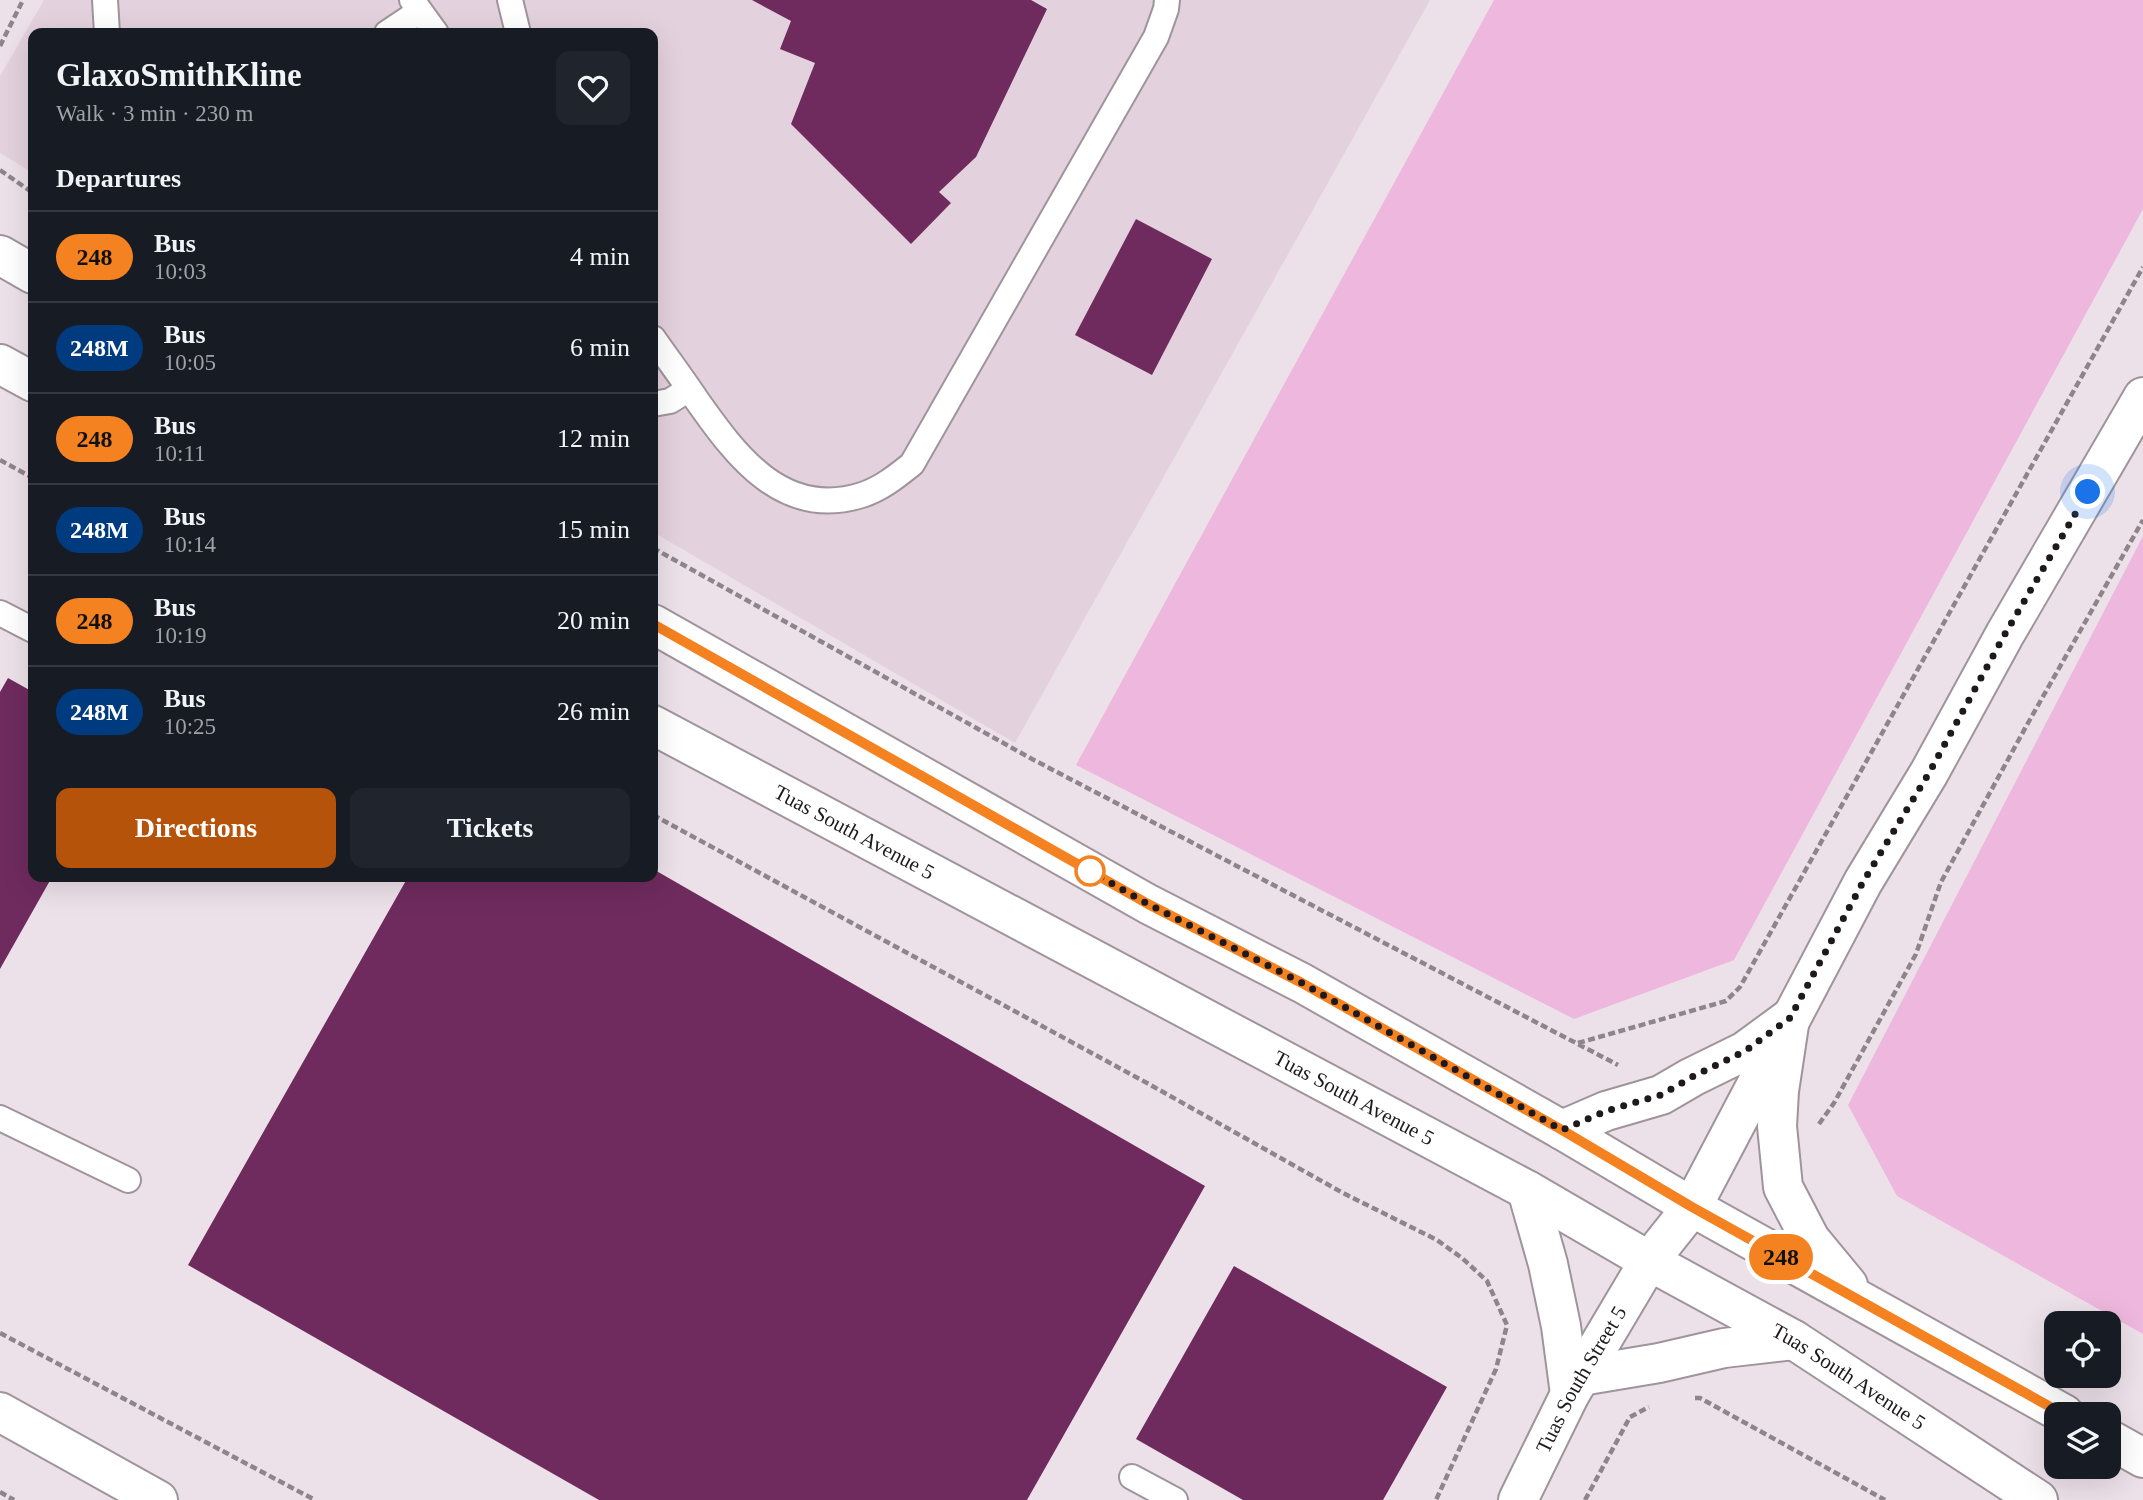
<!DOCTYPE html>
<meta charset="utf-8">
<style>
body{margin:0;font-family:"Times New Roman",serif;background:#20242c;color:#f1f3f6;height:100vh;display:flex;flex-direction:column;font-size:26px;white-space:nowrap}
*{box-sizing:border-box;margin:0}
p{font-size:23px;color:#9ea1a6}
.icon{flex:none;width:38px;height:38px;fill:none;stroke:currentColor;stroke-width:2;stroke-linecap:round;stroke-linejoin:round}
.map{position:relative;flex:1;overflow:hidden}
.drawer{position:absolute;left:28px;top:28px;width:630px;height:854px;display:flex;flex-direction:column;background:#171b24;border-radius:14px;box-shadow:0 7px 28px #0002}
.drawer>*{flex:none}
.badge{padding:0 14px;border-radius:23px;font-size:24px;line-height:46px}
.buttons{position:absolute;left:2044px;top:1311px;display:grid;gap:14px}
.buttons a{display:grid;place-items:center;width:77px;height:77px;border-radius:14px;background:#171b24;box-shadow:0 7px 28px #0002;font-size:35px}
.you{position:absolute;width:35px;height:35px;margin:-18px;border:5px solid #fff;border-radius:50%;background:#1a73e8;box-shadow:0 0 0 10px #1a73e833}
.map>.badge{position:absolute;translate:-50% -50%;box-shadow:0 0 0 4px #fff}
h2{padding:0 28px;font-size:26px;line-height:63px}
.round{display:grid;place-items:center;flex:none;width:74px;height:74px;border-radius:14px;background:#20242c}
.summary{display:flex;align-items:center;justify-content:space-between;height:119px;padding:0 28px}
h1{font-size:33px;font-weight:700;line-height:52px}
.cta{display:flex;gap:14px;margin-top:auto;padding:14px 28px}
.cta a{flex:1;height:80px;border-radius:14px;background:#b45309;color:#fff;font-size:28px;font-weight:700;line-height:80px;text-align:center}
.cta a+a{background:#20242c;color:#f1f3f6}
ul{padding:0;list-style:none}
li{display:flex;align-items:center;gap:21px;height:91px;padding:0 28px;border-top:2px solid #363941}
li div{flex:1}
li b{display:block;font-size:26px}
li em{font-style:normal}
li .badge{min-width:77px;font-weight:700;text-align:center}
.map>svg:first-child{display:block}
.built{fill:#e3d1dd}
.green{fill:#eeb7dd}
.building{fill:#6f2b5e}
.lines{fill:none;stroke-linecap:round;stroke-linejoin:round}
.service-casing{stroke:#9f949b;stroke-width:28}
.minor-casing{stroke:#9f949b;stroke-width:42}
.secondary-casing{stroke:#9f949b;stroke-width:42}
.path{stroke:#8e858b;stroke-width:4.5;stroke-dasharray:7 3.5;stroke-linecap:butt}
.service{stroke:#fff;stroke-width:24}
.minor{stroke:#fff;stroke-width:38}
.secondary{stroke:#fff;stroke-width:38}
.line-casing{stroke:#fff;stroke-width:16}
.line{stroke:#f58220;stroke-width:10}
.walk{stroke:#1d191c;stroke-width:7;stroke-dasharray:0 12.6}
.stop-dot{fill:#fff;stroke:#f58220;stroke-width:3.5}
.labels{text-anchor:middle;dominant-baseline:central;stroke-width:7;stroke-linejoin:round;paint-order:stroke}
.street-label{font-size:21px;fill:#1d191c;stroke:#fff}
</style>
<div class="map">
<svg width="2143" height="1500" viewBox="0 0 2143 1500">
<rect width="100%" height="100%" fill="#ede1e9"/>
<path class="built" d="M44,0H1430L1015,743L653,532V33H33V173L0,153V76Z"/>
<path class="green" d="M1494,0H2143V209L1734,960L1574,1019L1076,765Z
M2143,536V1334L1897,1196L1848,1105Z"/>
<path class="building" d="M752,0H1031L1047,9L976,157L939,192L951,203L911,244L791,124L815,63L780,49L791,21Z
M1136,219L1212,259L1152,375L1075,335Z
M8,678L33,692V877H52L0,969V692Z
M653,869L1205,1186L1027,1500H599L188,1265L408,877H653Z
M1234,1266L1447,1387L1383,1500H1243L1136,1439Z"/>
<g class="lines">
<defs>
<path id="service" d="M105,0L107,33
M412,0L436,33
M510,0L518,33
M387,33L420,11
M653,338C667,358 682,378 696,399C736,456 783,520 862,495C881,489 897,476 912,464L1156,37L1166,9L1167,0
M653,404L670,401L689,389
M0,613L33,630
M0,1118L128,1180
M1132,1477L1175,1500"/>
<g id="minor">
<path d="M0,1412L158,1500"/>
<path id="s1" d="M1518,1500L1570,1394L1649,1261L1692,1207L1863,882L1929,773L2005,634L2143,397"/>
</g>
<g id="secondary">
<path d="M0,255L33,274"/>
<path d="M0,364L33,382"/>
<path d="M653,624L1148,904L1302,983L1562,1130L1692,1207L2064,1414"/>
<path id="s2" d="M653,725L1527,1190L1649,1261L1794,1340L2038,1500"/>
<path d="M1790,1018L1779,1091L1777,1126L1783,1187L1810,1239L1848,1285"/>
<path d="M1562,1130L1606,1111L1661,1095L1692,1077L1745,1051L1790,1018"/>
<path d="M1527,1190L1548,1264L1561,1326L1570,1394"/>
<path d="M1581,1376L1659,1363L1724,1348L1794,1340"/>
<path d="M2109,1439L2143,1458"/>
</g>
</defs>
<use href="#service" class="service-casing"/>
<use href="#minor" class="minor-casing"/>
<use href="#secondary" class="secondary-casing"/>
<path class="path" d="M0,46L23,0
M0,170L33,193
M0,460L33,478
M653,548L1032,759L1618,1065
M653,815L1147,1083L1343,1193L1437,1240L1462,1258L1487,1281L1507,1325L1496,1369L1436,1500
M1578,1043L1726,1001L1740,987L2143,267
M1819,1124L1834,1103L1916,954L1941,882L2028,723L2143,520
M0,1333L315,1500
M1695,1398H1700L1885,1500
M0,1492L14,1500
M1585,1500L1630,1417L1649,1407"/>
<use href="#service" class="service"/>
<use href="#minor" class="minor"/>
<use href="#secondary" class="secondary"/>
</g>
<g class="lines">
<defs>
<path id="line" d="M653,624L1148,904L1302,983L1562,1130L1692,1207L2063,1414"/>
</defs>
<use href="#line" class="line-casing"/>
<use href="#line" class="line"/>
<path class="walk" d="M1090,871L1148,904L1302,983L1562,1130L1606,1111L1661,1095L1692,1077L1745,1051L1790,1018L1863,882L1929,773L2005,634L2088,492"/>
</g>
<circle class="stop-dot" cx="1090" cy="871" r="14"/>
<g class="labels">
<g class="street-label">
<text stroke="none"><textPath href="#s2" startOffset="228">Tuas South Avenue 5</textPath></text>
<text stroke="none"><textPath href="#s2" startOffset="794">Tuas South Avenue 5</textPath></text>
<text stroke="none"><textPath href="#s2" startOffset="1362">Tuas South Avenue 5</textPath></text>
<text stroke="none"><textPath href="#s1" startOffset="136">Tuas South Street 5</textPath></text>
</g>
</g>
</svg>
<div class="buttons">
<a><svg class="icon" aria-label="locate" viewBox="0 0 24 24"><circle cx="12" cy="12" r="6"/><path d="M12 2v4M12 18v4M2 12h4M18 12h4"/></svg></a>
<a><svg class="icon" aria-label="layers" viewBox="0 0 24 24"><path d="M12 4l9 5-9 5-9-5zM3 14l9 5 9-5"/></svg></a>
</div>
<div class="you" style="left:2088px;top:492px"></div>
<b class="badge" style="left:1781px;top:1257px;background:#f58220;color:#111">248</b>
<section class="drawer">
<div class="summary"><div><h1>GlaxoSmithKline</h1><p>Walk · 3 min · 230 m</p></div><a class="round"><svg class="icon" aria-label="heart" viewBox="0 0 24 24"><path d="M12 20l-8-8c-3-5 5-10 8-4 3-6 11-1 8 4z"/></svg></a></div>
<h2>Departures</h2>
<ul>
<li><span class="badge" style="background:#f58220;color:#111">248</span><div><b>Bus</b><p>10:03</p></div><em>4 min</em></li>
<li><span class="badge" style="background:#003b80;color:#fff">248M</span><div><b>Bus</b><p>10:05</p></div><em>6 min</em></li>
<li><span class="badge" style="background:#f58220;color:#111">248</span><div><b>Bus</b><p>10:11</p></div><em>12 min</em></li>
<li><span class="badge" style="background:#003b80;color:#fff">248M</span><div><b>Bus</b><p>10:14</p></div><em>15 min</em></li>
<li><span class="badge" style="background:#f58220;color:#111">248</span><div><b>Bus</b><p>10:19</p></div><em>20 min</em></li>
<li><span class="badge" style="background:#003b80;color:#fff">248M</span><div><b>Bus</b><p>10:25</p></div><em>26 min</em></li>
</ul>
<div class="cta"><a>Directions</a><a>Tickets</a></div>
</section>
</div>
